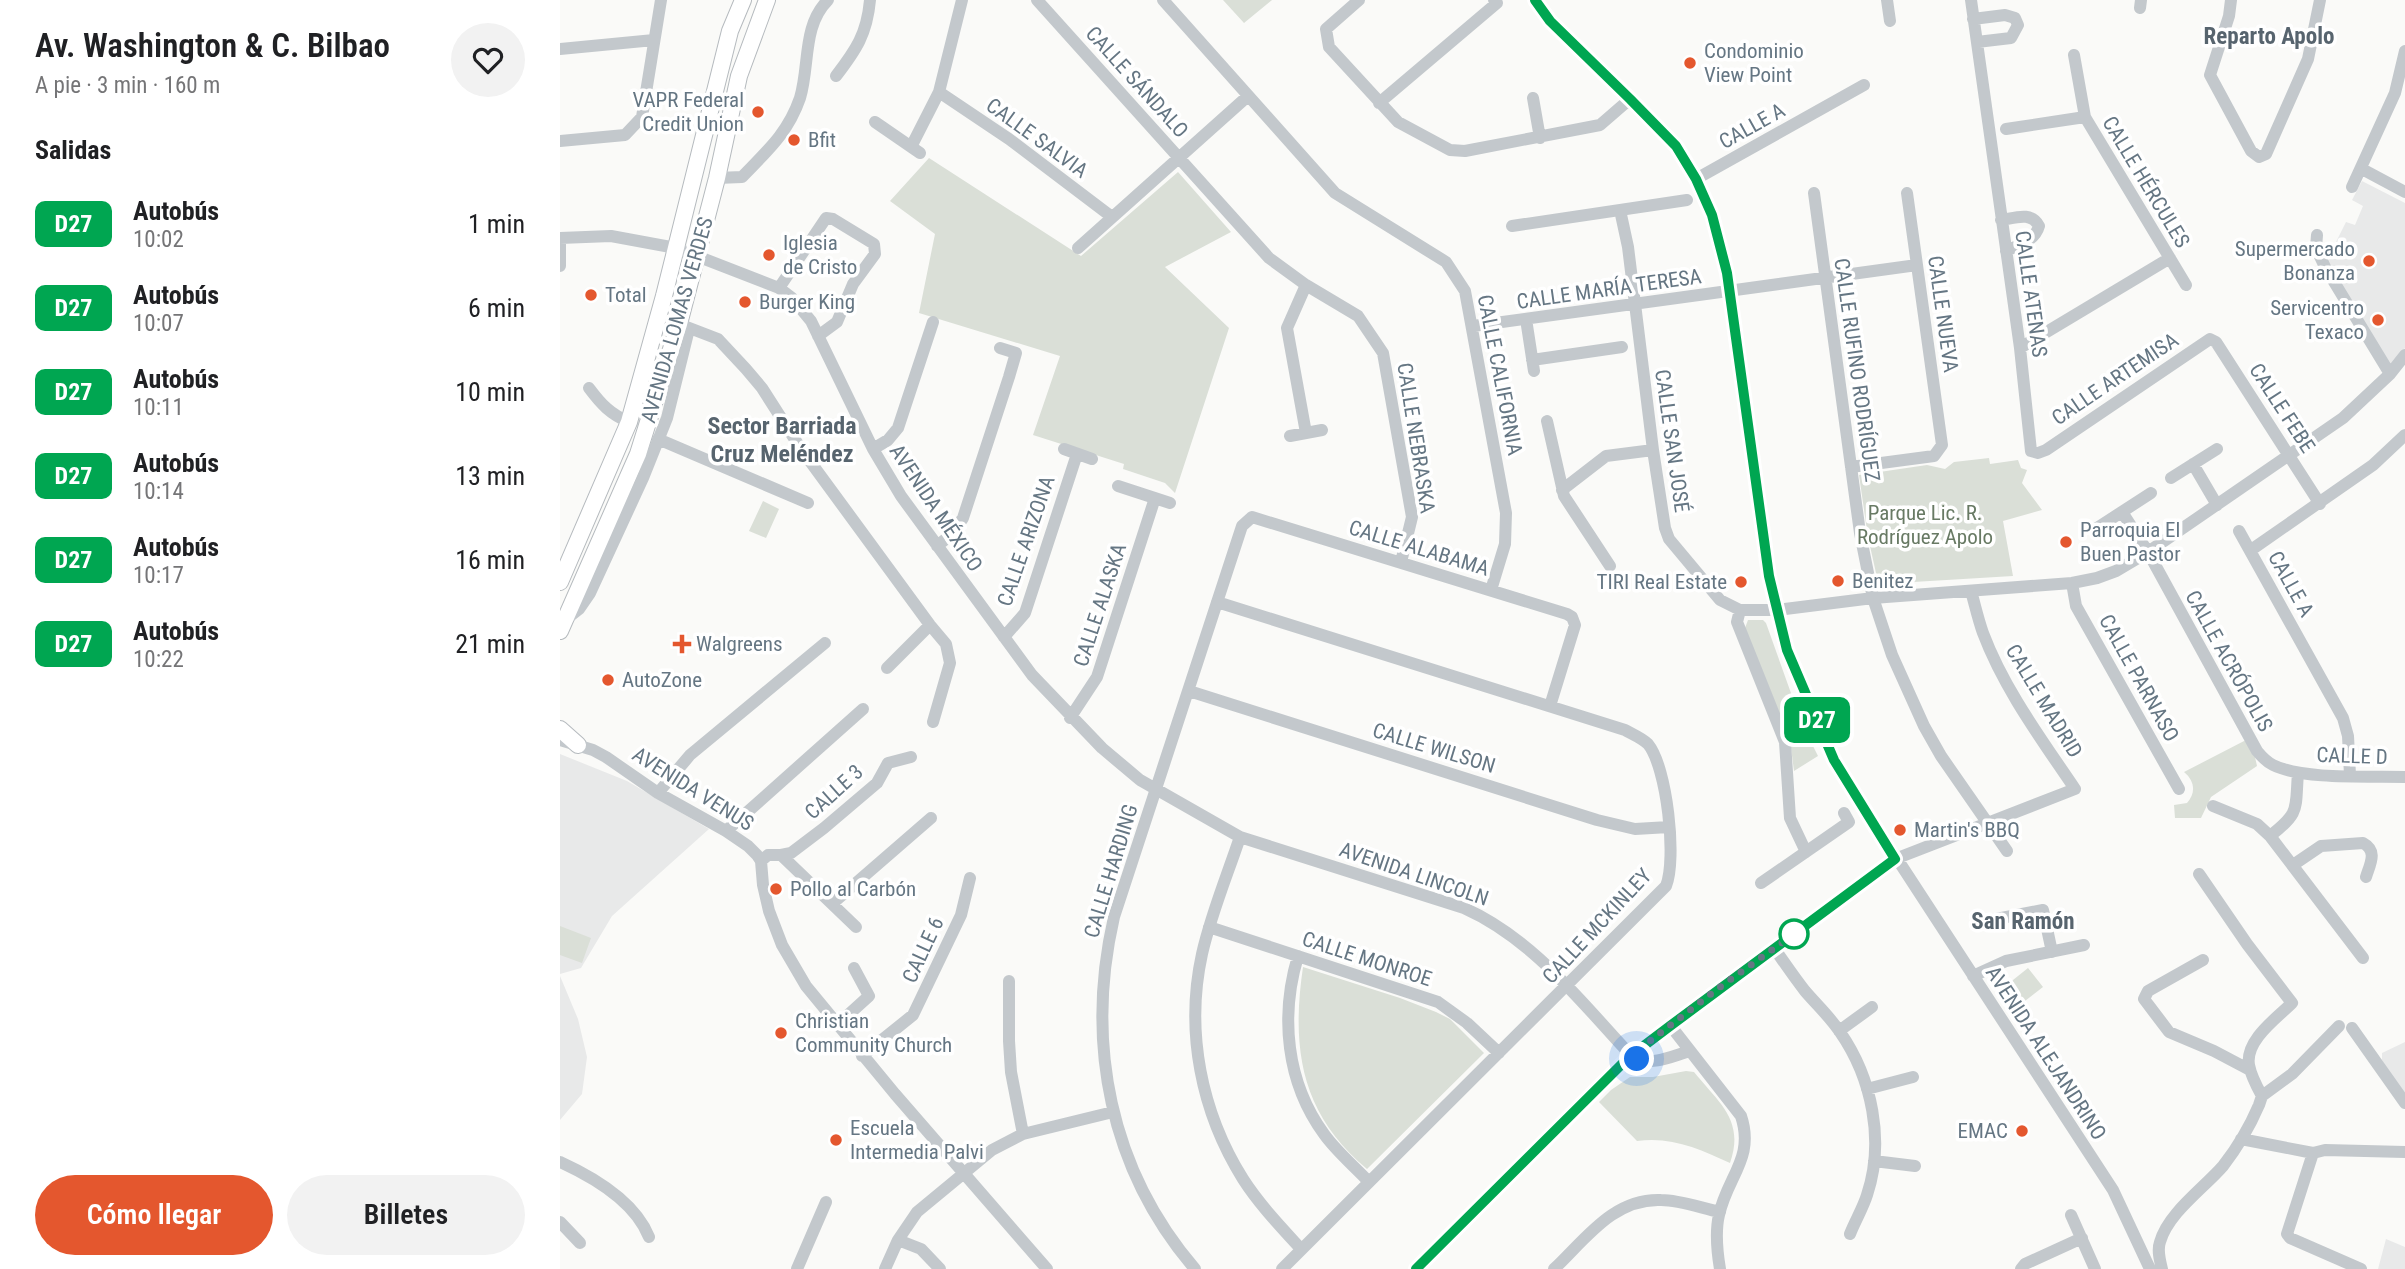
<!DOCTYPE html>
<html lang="es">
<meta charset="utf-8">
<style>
body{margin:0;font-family:"Roboto Condensed",sans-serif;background:#f2f2f2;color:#202124;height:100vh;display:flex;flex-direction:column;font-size:26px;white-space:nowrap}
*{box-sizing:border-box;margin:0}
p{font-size:23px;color:#757577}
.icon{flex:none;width:38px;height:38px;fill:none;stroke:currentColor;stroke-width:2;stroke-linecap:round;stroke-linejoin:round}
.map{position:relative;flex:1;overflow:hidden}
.panel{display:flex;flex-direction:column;background:#fff;width:560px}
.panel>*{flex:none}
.badge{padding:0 14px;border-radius:10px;font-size:24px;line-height:46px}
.you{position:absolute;width:35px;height:35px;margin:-18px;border:5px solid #fff;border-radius:50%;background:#1a73e8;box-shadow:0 0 0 10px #1a73e833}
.map>.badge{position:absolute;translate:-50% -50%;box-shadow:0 0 0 4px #fff}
h2{padding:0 35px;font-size:26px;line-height:63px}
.round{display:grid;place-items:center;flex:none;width:74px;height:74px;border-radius:37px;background:#f2f2f2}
.summary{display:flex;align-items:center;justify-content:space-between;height:119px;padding:0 35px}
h1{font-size:33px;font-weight:600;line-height:52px}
.primary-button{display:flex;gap:14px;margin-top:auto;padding:14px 35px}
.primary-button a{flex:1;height:80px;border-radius:42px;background:#e4572e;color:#fff;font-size:28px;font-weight:600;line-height:80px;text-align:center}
.primary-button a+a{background:#f2f2f2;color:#202124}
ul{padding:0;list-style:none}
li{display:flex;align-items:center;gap:21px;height:84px;padding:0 35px}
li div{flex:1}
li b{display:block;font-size:26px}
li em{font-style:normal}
li .badge{min-width:77px;font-weight:700;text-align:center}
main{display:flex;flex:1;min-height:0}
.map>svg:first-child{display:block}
.built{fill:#e8e9e9}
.green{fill:#dadfd7}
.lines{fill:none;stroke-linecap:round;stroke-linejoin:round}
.major-casing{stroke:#b5babe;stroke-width:18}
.minor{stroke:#c3c8cc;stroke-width:12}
.major{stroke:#fff;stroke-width:16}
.line-casing{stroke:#fff;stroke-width:16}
.line{stroke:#00a651;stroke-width:10}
.walk{stroke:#657683;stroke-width:7;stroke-dasharray:0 12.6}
.poi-dot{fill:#e4572e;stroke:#fff;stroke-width:2.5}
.stop-dot{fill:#fff;stroke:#00a651;stroke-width:3.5}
.labels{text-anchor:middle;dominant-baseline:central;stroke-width:7;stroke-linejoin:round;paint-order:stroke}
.poi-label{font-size:21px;fill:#657683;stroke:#fff;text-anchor:start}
.street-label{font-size:21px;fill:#657683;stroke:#fff}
.park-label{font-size:21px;fill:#687a64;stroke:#fff}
.neighbourhood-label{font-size:23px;font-weight:bold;fill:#57646e;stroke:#fff}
.quarter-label{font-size:24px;font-weight:bold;fill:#57646e;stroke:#fff}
</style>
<main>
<section class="panel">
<div class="summary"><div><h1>Av. Washington &amp; C. Bilbao</h1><p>A pie · 3 min · 160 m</p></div><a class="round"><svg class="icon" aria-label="heart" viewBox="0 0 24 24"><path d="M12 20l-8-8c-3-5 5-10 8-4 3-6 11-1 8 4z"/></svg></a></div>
<h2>Salidas</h2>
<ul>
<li><span class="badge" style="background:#00a651;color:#fff">D27</span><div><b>Autobús</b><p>10:02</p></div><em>1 min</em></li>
<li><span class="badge" style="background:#00a651;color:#fff">D27</span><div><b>Autobús</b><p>10:07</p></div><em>6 min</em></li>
<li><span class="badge" style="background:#00a651;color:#fff">D27</span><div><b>Autobús</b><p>10:11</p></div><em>10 min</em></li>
<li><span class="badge" style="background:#00a651;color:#fff">D27</span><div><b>Autobús</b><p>10:14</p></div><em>13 min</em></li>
<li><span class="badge" style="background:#00a651;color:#fff">D27</span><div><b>Autobús</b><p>10:17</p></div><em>16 min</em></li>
<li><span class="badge" style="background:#00a651;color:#fff">D27</span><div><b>Autobús</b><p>10:22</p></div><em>21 min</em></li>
</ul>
<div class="primary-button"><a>Cómo llegar</a><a>Billetes</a></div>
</section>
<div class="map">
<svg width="1845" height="1269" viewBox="0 0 1845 1269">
<rect width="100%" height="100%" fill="#fafaf8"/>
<path class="built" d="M1802,181L1845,203V348L1830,368L1766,262L1786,222L1795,225L1803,206L1792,200Z
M0,754L67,781L149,829L52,916L21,968L0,974Z
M0,976L18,1019L27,1057L22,1094L0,1120Z
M1845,1042V1099L1822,1060V1053Z
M1826,1239L1845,1247V1269H1818Z"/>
<path class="green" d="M663,0H712L684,23Z
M369,158L521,256L618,172L671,232L605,267L669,328L615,493L605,483L563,469L564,464L473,435L500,356L359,313L375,234L330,201Z
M1429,458L1430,464L1458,460L1461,468L1467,470L1462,483L1482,510L1443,521L1453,576L1320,584L1318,582L1308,537L1299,475L1367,465L1385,469L1394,462Z
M203,501L219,509L206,538L189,531Z
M1188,620H1203L1206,623L1242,724L1258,756L1234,771L1230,740L1185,628Z
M1686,740L1695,757L1697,766L1651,797L1641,818H1615L1614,805L1627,803C1636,793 1635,781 1624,772Z
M0,926L31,938L22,963L0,955Z
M743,967L840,998L876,1012L890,1019L924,1053L807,1169C741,1114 731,1049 743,967Z
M1468,968L1483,987L1452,1011L1438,992Z
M1126,1071L1134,1072C1159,1103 1185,1120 1170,1163C1140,1149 1111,1136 1077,1141L1039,1102L1051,1090L1070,1077H1093Z"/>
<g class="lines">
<defs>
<path id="major" d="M0,582L69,422L104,296L170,31L183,0
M0,631L78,454L119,324L157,178L179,76L207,0
M0,729L18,745"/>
</defs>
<use href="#major" class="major-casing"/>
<path class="minor" d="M477,0L709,258L746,285L798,316L823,353L852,517L841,562
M603,0L775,193L886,262L905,291L946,513L945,544L931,590
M799,0L766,29L769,47L838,122L890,150L905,151L1040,125L1070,99
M975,0L990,21L1116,147L1136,179L1152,215L1163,254L1203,537L1217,610L1227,650L1246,696L1274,760L1289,785L1553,1190L1590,1269
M1327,0L1330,21
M1411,0L1460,348L1471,451L1478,453L1486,450L1650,339L1656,342L1760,504
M1671,0L1669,16L1650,75L1691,151L1699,157L1706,154L1748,59L1760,0
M1580,8L1581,0
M1413,19L1445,15L1455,18L1458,25L1451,38L1417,42
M0,49L94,40
M1514,55L1525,117L1626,285
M276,76C296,50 307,34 310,0
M379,92L449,139L552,217
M973,98L980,138
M819,103L937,3L934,0
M315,122L360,153
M1446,129L1525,117
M0,141L65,135L82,117L101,0
M351,147L379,92L402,0
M1802,169L1845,192
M157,178L182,177C207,151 228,133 240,98C250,65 242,26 268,0
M1136,179L1304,85
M1792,187L1835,93L1845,51
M1254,193L1300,533L1313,598L1332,655L1364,726L1381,756L1447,851
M1060,210L1068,247L1093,450L1105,528L1109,539L1160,600L1180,610H1217L1313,598L1512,583L1537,578L1556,571L1588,552L1783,418L1830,374L1845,355
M1441,220C1455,218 1471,211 1479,226C1475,241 1459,245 1446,251
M952,226L1127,200
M1757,235L1756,248L1765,267L1830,374
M0,238L51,236L116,248L219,288L232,298L251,321L313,449L341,496L472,675L542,748L580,780L680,837L904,908C971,938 1016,996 1065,1049
M518,248L688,96
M0,266V238
M219,288L266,218L273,219L314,244L315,254L293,284L277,322L258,336
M966,319L974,371
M119,324L158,339L186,369L202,388L241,449L370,625L386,644L390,663L373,722
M913,326L1357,265
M1460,348L1610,258
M972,360L1062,347
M29,388C41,404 50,414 69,422
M987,421L1004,496L1050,566
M746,433L727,328L746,285
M730,436L762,430
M98,439L248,503
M313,449L328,440L338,428L373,322
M504,449L532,459
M1633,464L1657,505
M1291,467L1374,456L1382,445L1347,193
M1611,478L1657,449
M558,486L610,503
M1002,490L1046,456L1093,450
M1562,512L1588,552L1697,751C1702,757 1707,762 1713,765C1743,780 1810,776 1845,777
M1537,528L1591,493
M1679,531L1783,718L1788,736L1790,775
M377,546L392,534L403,518L449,377L456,353L440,348
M1691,550L1813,465L1845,435
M1512,583L1516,606L1619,789
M657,602L1065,730C1072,734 1082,738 1088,744C1107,767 1117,859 1106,886L722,1269
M1180,610L1177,622L1225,742L1230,818L1246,852
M5,620L19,609L30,593L83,478L107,418L129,329
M444,637L465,613L517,454
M327,668L370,625
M629,691L1037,820L1075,829L1109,827
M510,718L537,677L595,498
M0,740L33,750L46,757L98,793L166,831L188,846L197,855L201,861L203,885L209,911L222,945L246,986L335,1094L487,1269
M98,793L130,755L265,643
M1653,806L1697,824L1710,836L1803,958
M166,831L303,709
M1710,836C1741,812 1735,809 1738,773
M680,837C667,876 651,914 642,954C625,1031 641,1112 683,1179C699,1204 720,1226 741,1249
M221,855L231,853L264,828L317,783L328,763L351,757
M201,861L208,855H221L296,927
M1733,865L1761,846L1803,843C1818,851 1810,864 1806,877
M1201,883L1289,822L1284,813
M273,903L371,818
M1431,920L1483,910L1492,952
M649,927L878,1002L907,1023L939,1053
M1214,948C1224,962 1234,977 1245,991C1257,1005 1270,1017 1280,1032C1312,1078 1325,1141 1307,1195C1303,1208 1295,1221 1290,1234
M738,956C720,1016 726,1082 764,1134C776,1151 794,1166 809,1182
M1643,960L1588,991L1584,999L1609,1032L1654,1051L1690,1070
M1413,976L1446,961L1524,945
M449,981V1041L451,1072L463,1134
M277,1025L309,996L294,968
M1110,1025L1181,1116C1195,1158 1167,1177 1159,1215C1155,1232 1157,1251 1160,1269
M1792,1028L1845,1103
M1279,1031L1312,1007
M302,1056L353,1015L401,915L410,878
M1077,1059C1095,1065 1112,1056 1130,1051
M1064,1061L1069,1063L1075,1061L1078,1057L1077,1051L1110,1025L1335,859L1515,789C1482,740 1444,689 1423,633C1418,619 1415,605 1411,591
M1307,1089L1353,1077
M1702,1096L1732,1074L1779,1026
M1681,1139L1753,1153L1765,1150L1845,1152
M1753,1153L1727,1234L1730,1238L1801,1269
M1314,1161L1355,1166
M0,1162C33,1177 75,1202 89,1237
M1511,1215L1535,1269
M0,1222L20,1243
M338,1240L361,1249L380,1269
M237,1269L266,1202
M325,1269L338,1240L357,1212L432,1150L463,1134L553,1112
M635,1269C550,1170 525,1043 554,917L682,526L692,517L1007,614L1012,617L1015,625L990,706
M856,1269L1064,1061
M994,1269C1025,1240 1053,1198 1101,1200C1120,1200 1141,1208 1160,1212
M1461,1269L1465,1264L1522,1238
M1602,1269C1600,1261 1597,1250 1600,1242C1608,1213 1644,1188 1663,1166C1677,1148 1690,1126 1699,1105L1702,1096C1697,1087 1691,1076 1689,1065C1685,1040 1717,1018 1732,1003L1687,944L1639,874"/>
<use href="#major" class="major"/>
</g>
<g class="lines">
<defs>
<path id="line" d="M856,1269L1065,1061L1069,1063L1075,1061L1078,1057L1077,1051L1110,1026L1335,859L1274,760L1227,650L1209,576L1167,273L1152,215L1136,179L1116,146L1070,99L990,21L975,0"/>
</defs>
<use href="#line" class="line-casing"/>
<use href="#line" class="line"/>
<path class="walk" d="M1077,1059V1051L1160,987L1234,934"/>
</g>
<g class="poi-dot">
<circle cx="1130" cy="63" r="7"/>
<circle cx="198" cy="112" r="7"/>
<circle cx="234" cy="140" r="7"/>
<circle cx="209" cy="255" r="7"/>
<circle cx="1809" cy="261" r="7"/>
<circle cx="31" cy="295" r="7"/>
<circle cx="185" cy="302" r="7"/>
<circle cx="1818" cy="320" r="7"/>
<circle cx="1506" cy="542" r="7"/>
<circle cx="1278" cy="581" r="7"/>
<circle cx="1181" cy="582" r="7"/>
<path d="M118.5 633.5h7v7h7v7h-7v7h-7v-7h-7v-7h7z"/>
<circle cx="48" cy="680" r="7"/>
<circle cx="1340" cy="830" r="7"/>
<circle cx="216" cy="889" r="7"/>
<circle cx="221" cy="1033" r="7"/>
<circle cx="1462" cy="1131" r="7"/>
<circle cx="276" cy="1140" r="7"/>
</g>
<circle class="stop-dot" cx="1234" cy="934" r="14"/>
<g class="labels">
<g class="poi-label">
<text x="1144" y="51">Condominio<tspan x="1144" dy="24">View Point</tspan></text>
<text x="184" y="100" text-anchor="end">VAPR Federal<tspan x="184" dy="24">Credit Union</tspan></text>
<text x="248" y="140">Bfit</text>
<text x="223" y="243">Iglesia<tspan x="223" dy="24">de Cristo</tspan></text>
<text x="1795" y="249" text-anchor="end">Supermercado<tspan x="1795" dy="24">Bonanza</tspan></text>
<text x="45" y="295">Total</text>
<text x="199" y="302">Burger King</text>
<text x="1804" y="308" text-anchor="end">Servicentro<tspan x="1804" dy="24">Texaco</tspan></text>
<text x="1520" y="530">Parroquia El<tspan x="1520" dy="24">Buen Pastor</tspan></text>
<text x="1292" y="581">Benitez</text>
<text x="1167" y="582" text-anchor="end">TIRI Real Estate</text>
<text x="136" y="644">Walgreens</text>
<text x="62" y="680">AutoZone</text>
<text x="1354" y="830">Martin's BBQ</text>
<text x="230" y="889">Pollo al Carbón</text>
<text x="235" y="1021">Christian<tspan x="235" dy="24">Community Church</tspan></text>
<text x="290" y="1128">Escuela<tspan x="290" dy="24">Intermedia Palvi</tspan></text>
<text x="1448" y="1131" text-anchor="end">EMAC</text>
</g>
<g class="street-label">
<text transform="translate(577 82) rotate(48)">CALLE SÁNDALO</text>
<text transform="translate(1192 126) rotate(-29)">CALLE A</text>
<text transform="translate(477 138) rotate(36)">CALLE SALVIA</text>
<text transform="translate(1586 182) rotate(59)">CALLE HÉRCULES</text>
<text transform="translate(1049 289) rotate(-8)">CALLE MARÍA TERESA</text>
<text transform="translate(1471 294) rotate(82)">CALLE ATENAS</text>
<text transform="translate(1383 314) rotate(82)">CALLE NUEVA</text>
<text transform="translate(117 320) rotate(-74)">AVENIDA LOMAS VERDES</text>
<text transform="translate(1297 370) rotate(82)">CALLE RUFINO RODRÍGUEZ</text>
<text transform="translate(940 375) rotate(79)">CALLE CALIFORNIA</text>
<text transform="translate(1555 379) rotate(-34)">CALLE ARTEMISA</text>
<text transform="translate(1722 408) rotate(57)">CALLE FEBE</text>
<text transform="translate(856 438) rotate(81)">CALLE NEBRASKA</text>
<text transform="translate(1112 441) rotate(82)">CALLE SAN JOSÉ</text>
<text transform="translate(376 508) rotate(56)">AVENIDA MÉXICO</text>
<text transform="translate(466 541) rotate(-71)">CALLE ARIZONA</text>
<text transform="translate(859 548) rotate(17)">CALLE ALABAMA</text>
<text transform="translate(1731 584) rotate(61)">CALLE A</text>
<text transform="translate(540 605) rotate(-72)">CALLE ALASKA</text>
<text transform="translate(1669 661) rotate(61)">CALLE ACRÓPOLIS</text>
<text transform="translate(1579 678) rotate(61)">CALLE PARNASO</text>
<text transform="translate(1484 701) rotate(59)">CALLE MADRID</text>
<text transform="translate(874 748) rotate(17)">CALLE WILSON</text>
<text transform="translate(1792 756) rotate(2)">CALLE D</text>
<text transform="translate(133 789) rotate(32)">AVENIDA VENUS</text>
<text transform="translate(274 792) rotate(-42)">CALLE 3</text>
<text transform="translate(551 871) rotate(-73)">CALLE HARDING</text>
<text transform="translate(854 874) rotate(19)">AVENIDA LINCOLN</text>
<text transform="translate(1037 926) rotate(-47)">CALLE MCKINLEY</text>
<text transform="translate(363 950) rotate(-65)">CALLE 6</text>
<text transform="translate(807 959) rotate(18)">CALLE MONROE</text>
<text transform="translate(1486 1053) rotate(57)">AVENIDA ALEJANDRINO</text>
</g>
<g class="park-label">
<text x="1365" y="513">Parque Lic. R.<tspan x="1365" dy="24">Rodríguez Apolo</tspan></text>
</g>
<g class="neighbourhood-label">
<text x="1709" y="36">Reparto Apolo</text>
<text x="1463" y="921">San Ramón</text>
</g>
<g class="quarter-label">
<text x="222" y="426">Sector Barriada<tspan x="222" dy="28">Cruz Meléndez</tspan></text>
</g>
</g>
</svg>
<div class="you" style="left:1077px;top:1059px"></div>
<b class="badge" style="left:1257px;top:720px;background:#00a651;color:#fff">D27</b>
</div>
</main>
